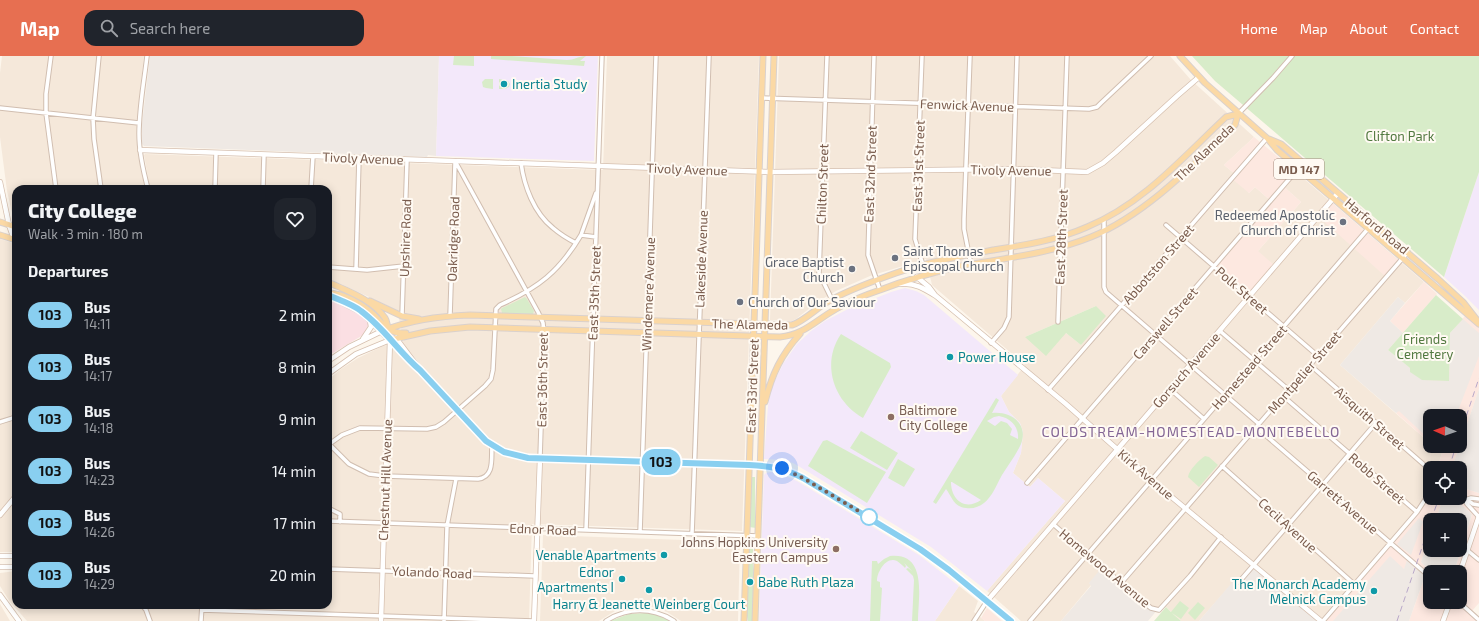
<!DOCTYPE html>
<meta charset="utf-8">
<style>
body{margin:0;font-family:"Exo 2",sans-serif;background:#20242c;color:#f1f3f6;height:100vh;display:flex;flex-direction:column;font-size:15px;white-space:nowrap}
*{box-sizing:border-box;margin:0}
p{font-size:13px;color:#9ea1a6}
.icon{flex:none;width:22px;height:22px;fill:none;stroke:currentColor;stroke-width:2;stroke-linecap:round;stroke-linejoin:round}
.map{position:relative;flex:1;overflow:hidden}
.side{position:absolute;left:12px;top:129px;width:320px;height:424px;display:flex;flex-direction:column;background:#171b24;border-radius:12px;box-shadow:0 2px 10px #0003}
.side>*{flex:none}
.badge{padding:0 8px;border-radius:13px;font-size:14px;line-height:26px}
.needle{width:26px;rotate:272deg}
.buttons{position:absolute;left:1423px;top:353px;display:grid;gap:8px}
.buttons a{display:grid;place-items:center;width:44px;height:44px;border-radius:8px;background:#171b24;box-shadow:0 2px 10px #0003;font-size:20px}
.you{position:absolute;width:20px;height:20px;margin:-10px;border:3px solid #fff;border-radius:50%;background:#1a73e8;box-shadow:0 0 0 6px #1a73e833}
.map>.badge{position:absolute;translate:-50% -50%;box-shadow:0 0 0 2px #fff}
h2{padding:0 16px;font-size:15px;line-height:36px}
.round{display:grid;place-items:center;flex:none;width:42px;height:42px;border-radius:12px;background:#20242c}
.headline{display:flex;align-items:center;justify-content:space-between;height:68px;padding:0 16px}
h1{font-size:19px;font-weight:800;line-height:30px}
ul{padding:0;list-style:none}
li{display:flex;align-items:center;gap:12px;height:52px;padding:0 16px}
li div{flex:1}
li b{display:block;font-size:15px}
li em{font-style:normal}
li .badge{min-width:44px;font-weight:700;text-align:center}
header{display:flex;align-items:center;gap:24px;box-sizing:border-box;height:56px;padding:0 20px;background:#e76f51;color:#fff}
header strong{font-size:19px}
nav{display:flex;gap:22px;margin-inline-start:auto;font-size:14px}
.search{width:280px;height:36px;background:#20242c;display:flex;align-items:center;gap:10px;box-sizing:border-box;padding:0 14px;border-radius:12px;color:#9ea1a6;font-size:15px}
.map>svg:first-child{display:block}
.residential{fill:#f5e8da;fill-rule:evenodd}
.commercial{fill:#fde8e0}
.industrial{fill:#efe9e4}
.education{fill:#f3e8fa}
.medical{fill:#fbdfe3}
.green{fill:#d8ecc9;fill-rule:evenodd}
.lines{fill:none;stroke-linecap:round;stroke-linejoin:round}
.street-casing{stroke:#d1beb0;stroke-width:5.5}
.secondary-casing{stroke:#d6c0b0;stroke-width:6}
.primary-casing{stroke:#dad1cd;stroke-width:7}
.street{stroke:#fff;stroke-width:3.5}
.secondary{stroke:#fff;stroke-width:4.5}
.primary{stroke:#fbd9a5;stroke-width:5}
.rail{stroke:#b9a8c9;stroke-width:1;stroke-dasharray:6 4;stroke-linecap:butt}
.line-casing{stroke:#fff;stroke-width:9}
.line{stroke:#89cff0;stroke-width:6}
.walk{stroke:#7a5c4d;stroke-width:4;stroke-dasharray:0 7.2}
.culture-dot{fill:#0f9aa8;stroke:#fffaf3;stroke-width:1.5}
.worship-dot{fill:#6b7280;stroke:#fffaf3;stroke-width:1.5}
.education-dot{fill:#8d6e63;stroke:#fffaf3;stroke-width:1.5}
.stop-dot{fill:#fff;stroke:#89cff0;stroke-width:2}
.labels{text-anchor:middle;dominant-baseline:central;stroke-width:4;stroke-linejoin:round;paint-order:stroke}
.shield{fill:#fffaf3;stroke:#a28b7f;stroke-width:1}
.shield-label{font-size:12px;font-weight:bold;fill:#7a5c4d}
.culture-label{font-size:13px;fill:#0d838f;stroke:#fffaf3;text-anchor:start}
.street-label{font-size:13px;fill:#7a5c4d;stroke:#fffaf3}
.park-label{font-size:13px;fill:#537a41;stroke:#fffaf3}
.worship-label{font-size:13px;fill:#5b616d;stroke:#fffaf3;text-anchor:end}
.education-label{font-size:13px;fill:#785e54;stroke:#fffaf3;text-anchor:start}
.neighbourhood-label{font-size:14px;letter-spacing:1px;fill:#846695;stroke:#fffaf3}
</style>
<header>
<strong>Map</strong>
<div class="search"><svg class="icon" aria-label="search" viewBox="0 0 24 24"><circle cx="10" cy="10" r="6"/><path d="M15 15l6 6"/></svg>Search here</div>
<nav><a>Home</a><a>Map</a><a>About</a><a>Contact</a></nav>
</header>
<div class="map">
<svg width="1479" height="565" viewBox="0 0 1479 565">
<rect width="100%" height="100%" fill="#fdf6ec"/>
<path class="residential" d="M2,0H144L137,61L136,78L138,98L145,133H16V167L14,166L7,135L0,81V17Z
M607,0H759L742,475L532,468L529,565H27L20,557L10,546L0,530V517L16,515V549H328V324L341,313L358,302L383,290L404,285L397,254L328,222V133H150L144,99L145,98L603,114Z
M779,0H1170L1191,24L1254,81L1224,109L1235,118L1249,137L1255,131L1271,145L1258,195L1301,146L1283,130L1296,116L1424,226L1405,247L1398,241L1340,309L1430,387V390H1434L1442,397L1437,412H1430V433L1411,463L1324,565L1236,523L1199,565H1181L1166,551L1158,553L1089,527L1091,529L1061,565H1021L987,535L1065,445L1038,422L1030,431L1013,417L1021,397L1023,376L1020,367L1009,356L1001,340L1025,309L932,229L926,203L870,220L836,235L819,245L796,263L792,265L770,264ZM1096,250L1081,289L1066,277L1025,281Z
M0,183L16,188V496H0Z
M543,479L740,486L738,565H681L667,556L649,550H631L615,555L599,565H540Z
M959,530L978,545L974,556L985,565H935Z
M0,548L10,565H0Z"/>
<path class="commercial" d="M1254,81L1296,116L1283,130L1301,146L1258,195L1275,210L1249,240L1215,210L1271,145L1255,131L1249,137L1231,122L1235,118L1224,109Z
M1331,146L1399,205L1386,221L1319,161Z
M1424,226L1437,238L1403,277L1390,265Z
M1468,256L1479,266V333L1460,389V360H1430V387L1396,357L1425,324H1449L1451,277Z
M1434,390H1460L1452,412H1437L1442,397Z
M1460,431L1479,437V547L1471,556L1477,561L1475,565H1409L1426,517L1408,502L1387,565H1324L1411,463L1430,433V442H1443L1436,464H1430V480L1421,506L1431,516L1430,546H1460V516H1454L1472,459L1453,442H1460Z
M987,552L1002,565H985L981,562Z"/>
<path class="industrial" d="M150,0H439L436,100L428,99L427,101L144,90L142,88V68Z
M1398,241L1405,247L1390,265L1403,277L1388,294L1425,324L1449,325L1450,277L1463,263L1479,277V300L1456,360H1430V384L1399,355L1396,357L1340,309Z
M1479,333V437L1460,431V412H1452Z
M1443,442H1453L1472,458L1454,516H1431L1421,506L1430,480V494H1460V464H1436Z
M1419,462L1423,466L1411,499L1397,488Z
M1390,500L1404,513L1408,501L1426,517L1409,565H1333Z
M1254,509L1320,565H1199L1236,522L1239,525Z
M1103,510L1152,552L1158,553L1148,565H1061L1091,530L1089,527Z"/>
<path class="education" d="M439,0H598L594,105L436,100Z
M1479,116V254L1466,241L1444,221Z
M905,232L916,235L924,239L1018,319L1001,340L1009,356L1020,367L1023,376L1021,397L1013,417L1030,431L1038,422L1065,445L987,535L931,491L810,417L793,407L783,404L764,403L768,350L772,331L783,308L797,288L811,275L825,265L848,253L891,236Z
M771,416L780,418L797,425L919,499L959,530L935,565H759L764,419L766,417Z"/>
<path class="medical" d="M328,243L360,258L366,263L369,268L363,279L328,300Z"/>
<path class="green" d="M454,0H474V10L453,9Z
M491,0H512L567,4C574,4 579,0 586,0L580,5H585L584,10L491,3Z
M1192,0H1479V116L1444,221L1215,25Z
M485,23H493V33L486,32L483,31L482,26Z
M499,23L508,25L510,28L509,31L505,33H499Z
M1436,239L1463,263L1450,277L1449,325L1422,324L1410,316V312L1388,294Z
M525,241L527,243L534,255L533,258L502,257L501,253L502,252Z
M1096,250L1106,260L1081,289L1066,277L1046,300L1025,281Z
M841,278L890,307L891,311L863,362C833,345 821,307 841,278Z
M996,342L999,344L992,357C1010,355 1029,367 1021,388C1016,399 1008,409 1002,419C997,428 992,441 984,447C979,451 973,453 966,452C954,451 952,441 946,433L936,448L933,446ZM999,360C1011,362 1019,371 1018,383L1010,379L1012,373L1007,367L1001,365L995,370L987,365L994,361ZM951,426H952L981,444C965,455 951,444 951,426Z
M861,375L898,397L887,414L850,392Z
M827,384L886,416L867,447L808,410L823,385Z
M1205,400L1209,401L1218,409L1199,431L1188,421C1189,414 1199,404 1205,400Z
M898,403L915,413L904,431L888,422Z
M751,421H755V459L756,472L749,471Z
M749,490H751L753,491V509L754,518L753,565H748L746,555Z
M890,500C928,496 918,542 918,565H912L914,524L913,520L906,513L908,512L912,515L904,507L906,510L905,512C903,510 900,507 897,505C886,500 877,516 877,525L880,526V531L882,532L880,565H870L872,505H877L878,508L884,503Z
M1180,545L1189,552L1181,563L1172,557L1181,565H1154L1166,551L1171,556Z
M1198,546L1205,552L1195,564L1188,557Z
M646,557L655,558L670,565H610L629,558Z"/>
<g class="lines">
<defs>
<path id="street" d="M51,0L46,38V57L56,133
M99,0L93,62L94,83L101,133
M147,0C144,26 139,52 139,78C139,97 143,114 148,133
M827,0L819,217L836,252
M874,0L868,199L880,234
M922,0L915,183L926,219
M970,0L964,163V173L971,209
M762,42L1089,53L1097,51L1101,47L1151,0
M0,52L139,67
M1238,58L1273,22L1292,0
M455,105L538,256L543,267L544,278L540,402
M521,107C524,130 534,157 553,172C560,178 568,183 576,187
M215,133L216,97
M263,133L264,99
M311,133L313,100
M1104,163V231L1106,236L1259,368
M1166,169L1318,300
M581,179L596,137
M328,211L367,214L404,210
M356,213L359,102
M402,260L407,104
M450,260L455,107
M1058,266L1067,0
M1220,275L1289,334
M991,287L1004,272L1009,261L1017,0
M1310,309L1430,414
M1170,333L1204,363
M1048,334L1267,82
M1283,340L1417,456
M0,366L16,361
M1256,371L1430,521
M329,388L349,408L369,418L385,420L478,423C495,421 491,402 492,389
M328,389L342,379L360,372L427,373L436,371L444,366L485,330L491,323L493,314L496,253L500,249C538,232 559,216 581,179L596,181
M1222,410L1354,528
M1027,427L1303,107
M1460,439L1473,448L1479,449
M328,452L340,458V466
M1479,461L1467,448L1465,444L1471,442L1479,443
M328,465L758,480
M1053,468L1142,545L1151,552L1159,554L1190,520L1221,481
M586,474L602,0
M640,476L656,0
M692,478L709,0
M1467,494L1479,504
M328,513L535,520
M1239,526L1376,367
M1121,527L1408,196
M1459,546L1479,564
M142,549L146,554L150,565
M202,554L534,565
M201,565L202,549
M444,565L447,470L456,423
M606,565C627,551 653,551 674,565
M974,565L987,545
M1030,565L1373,167
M1323,565L1417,456L1430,436"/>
<path id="secondary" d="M140,94L770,116L1013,113L1087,116L1103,107L1116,96L1177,40L1199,21
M0,126L9,169L16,189
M917,221L929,231L935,239
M900,228C914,226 925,233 936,240L1066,348L1168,438L1321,565
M396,282L417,310
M363,283L371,271L370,264
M390,284L410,305L420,315L486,385L504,396L528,402L749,409C770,410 784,412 803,421L921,493L949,514L1011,565
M328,305L349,291L382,275
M328,318L356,298L390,284
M0,459L16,440
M0,500H16
M0,511H16
M1460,516L1479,460
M0,539L19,565
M987,545L1338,137
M381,565L390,284
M534,565L540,402
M1443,565L1450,546"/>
<path id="primary" d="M1180,0L1205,27L1267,82L1277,94L1479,268
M1269,83L1281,88L1438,223L1463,246L1477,264
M0,166L16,171
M0,179L16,184
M328,226C347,235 372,243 385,262C387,265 387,270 389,274
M328,237C343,237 362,248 373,258C384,269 388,278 406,277
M328,239L362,256L390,284L430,275L470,271L780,281C804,279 816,264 836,253C850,245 865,239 880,234C906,224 934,216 961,210C1005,202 1049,198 1091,181C1145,159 1193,109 1235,69L1238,58
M370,245L402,260L419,263
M382,275C410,264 440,260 470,259L792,269C803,266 818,251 829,245C850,233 874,225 896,217C928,206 961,200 993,194C1025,189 1058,184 1087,171C1143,148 1183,101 1226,61L1238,58
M765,346C772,318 781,299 800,278
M744,565L763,0
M755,565L774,0"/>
</defs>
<use href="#street" class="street-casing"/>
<use href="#secondary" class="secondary-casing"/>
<use href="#primary" class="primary-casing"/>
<use href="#street" class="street"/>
<use href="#secondary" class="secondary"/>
<use href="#primary" class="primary"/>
<path class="rail" d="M1460,379L1479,322
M1449,412L1456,390
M1431,464L1439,442
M1397,565L1430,468"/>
</g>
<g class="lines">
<defs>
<path id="line" d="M328,239C339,244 352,248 361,255C384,272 399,296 420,314L486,385L504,396L528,402L749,409C770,410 784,412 803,422L920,493L949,514L1011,565"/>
</defs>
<use href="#line" class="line-casing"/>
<use href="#line" class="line"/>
<path class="walk" d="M782,412L803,422L872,463L869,461"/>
</g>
<g class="culture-dot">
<circle cx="504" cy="28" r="4"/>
<circle cx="950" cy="301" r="4"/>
<circle cx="664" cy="499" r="4"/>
<circle cx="622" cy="523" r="4"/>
<circle cx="750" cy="526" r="4"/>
<circle cx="649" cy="534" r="4"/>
<circle cx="1374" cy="535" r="4"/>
</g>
<g class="worship-dot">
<circle cx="1343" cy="166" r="4"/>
<circle cx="895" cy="202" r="4"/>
<circle cx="852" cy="213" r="4"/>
<circle cx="740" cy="246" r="4"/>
</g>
<g class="education-dot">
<circle cx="891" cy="361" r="4"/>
<circle cx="836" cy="493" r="4"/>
</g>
<circle class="stop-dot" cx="869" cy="461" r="8"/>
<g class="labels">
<rect class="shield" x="1274" y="103" width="50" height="20" rx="3"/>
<g class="shield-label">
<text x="1299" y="113">MD 147</text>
</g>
<g class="culture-label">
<text x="512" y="28">Inertia Study</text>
<text x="958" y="301">Power House</text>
<text x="656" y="499" text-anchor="end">Venable Apartments</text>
<text x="614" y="516" text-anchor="end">Ednor<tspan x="614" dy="15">Apartments I</tspan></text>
<text x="758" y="526">Babe Ruth Plaza</text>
<text x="1366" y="528" text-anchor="end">The Monarch Academy<tspan x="1366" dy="15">Melnick Campus</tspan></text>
<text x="649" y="548" text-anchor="middle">Harry &amp; Jeanette Weinberg Court</text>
</g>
<g class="street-label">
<text transform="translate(967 49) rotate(2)">Fenwick Avenue</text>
<text transform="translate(1204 96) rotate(-44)">The Alameda</text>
<text transform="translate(363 102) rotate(2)">Tivoly Avenue</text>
<text transform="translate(918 110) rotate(-88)">East 31st Street</text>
<text transform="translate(687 113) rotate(2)">Tivoly Avenue</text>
<text transform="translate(1011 114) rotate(1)">Tivoly Avenue</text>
<text transform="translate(870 118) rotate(-88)">East 32nd Street</text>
<text transform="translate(822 128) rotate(-88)">Chilton Street</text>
<text transform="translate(1377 170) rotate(40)">Harford Road</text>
<text transform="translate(1061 181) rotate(-88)">East 28th Street</text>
<text transform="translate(405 182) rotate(-88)">Upshire Road</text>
<text transform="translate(453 183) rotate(-88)">Oakridge Road</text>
<text transform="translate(701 203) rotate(-88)">Lakeside Avenue</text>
<text transform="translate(1158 208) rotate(-49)">Abbotston Street</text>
<text transform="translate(1242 234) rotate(41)">Polk Street</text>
<text transform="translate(594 237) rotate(-88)">East 35th Street</text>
<text transform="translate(648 238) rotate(-88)">Windemere Avenue</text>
<text transform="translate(1165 267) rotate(-49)">Carswell Street</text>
<text transform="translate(750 268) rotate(1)">The Alameda</text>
<text transform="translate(1249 311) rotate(-49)">Homestead Street</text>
<text transform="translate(1186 314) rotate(-49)">Gorsuch Avenue</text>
<text transform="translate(1304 316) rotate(-49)">Montpelier Street</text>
<text transform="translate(542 324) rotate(-89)">East 36th Street</text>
<text transform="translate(752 330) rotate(-88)">East 33rd Street</text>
<text transform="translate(1370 362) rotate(41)">Aisquith Street</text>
<text transform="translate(1146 418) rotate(41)">Kirk Avenue</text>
<text transform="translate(1377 422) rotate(41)">Robb Street</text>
<text transform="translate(385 424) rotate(-88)">Chestnut Hill Avenue</text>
<text transform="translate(1343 446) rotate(41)">Garrett Avenue</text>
<text transform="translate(1288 469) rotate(42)">Cecil Avenue</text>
<text transform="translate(543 473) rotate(2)">Ednor Road</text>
<text transform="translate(1105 512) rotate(40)">Homewood Avenue</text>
<text transform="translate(432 516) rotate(2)">Yolando Road</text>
</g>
<g class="park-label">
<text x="1400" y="80">Clifton Park</text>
<text x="1425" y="283">Friends<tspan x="1425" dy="15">Cemetery</tspan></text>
</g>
<g class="worship-label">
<text x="1335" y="159">Redeemed Apostolic<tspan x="1335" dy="15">Church of Christ</tspan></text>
<text x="903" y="195" text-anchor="start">Saint Thomas<tspan x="903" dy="15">Episcopal Church</tspan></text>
<text x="844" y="206">Grace Baptist<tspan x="844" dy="15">Church</tspan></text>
<text x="748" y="246" text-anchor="start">Church of Our Saviour</text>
</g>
<g class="education-label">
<text x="899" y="354">Baltimore<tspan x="899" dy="15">City College</tspan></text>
<text x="828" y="486" text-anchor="end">Johns Hopkins University<tspan x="828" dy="15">Eastern Campus</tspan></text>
</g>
<g class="neighbourhood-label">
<text x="1191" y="375">COLDSTREAM-HOMESTEAD-MONTEBELLO</text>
</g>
</g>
</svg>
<div class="buttons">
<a><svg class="needle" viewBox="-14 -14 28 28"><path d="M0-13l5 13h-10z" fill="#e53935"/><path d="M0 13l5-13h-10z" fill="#9ea1a6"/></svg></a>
<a><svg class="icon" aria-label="locate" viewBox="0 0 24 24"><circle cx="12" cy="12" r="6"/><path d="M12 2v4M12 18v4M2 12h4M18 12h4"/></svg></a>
<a>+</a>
<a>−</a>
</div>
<div class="you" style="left:782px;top:412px"></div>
<b class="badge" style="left:661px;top:406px;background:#89cff0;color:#111">103</b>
<section class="side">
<div class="headline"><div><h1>City College</h1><p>Walk · 3 min · 180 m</p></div><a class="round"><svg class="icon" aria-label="heart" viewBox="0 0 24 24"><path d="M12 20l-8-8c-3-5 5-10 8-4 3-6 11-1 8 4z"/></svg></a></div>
<h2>Departures</h2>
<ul>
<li><span class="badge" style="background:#89cff0;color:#111">103</span><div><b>Bus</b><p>14:11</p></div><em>2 min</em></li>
<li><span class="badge" style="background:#89cff0;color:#111">103</span><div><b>Bus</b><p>14:17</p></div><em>8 min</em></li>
<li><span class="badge" style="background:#89cff0;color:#111">103</span><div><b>Bus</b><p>14:18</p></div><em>9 min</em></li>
<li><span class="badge" style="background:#89cff0;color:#111">103</span><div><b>Bus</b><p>14:23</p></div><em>14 min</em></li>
<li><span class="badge" style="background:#89cff0;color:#111">103</span><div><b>Bus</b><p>14:26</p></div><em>17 min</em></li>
<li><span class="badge" style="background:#89cff0;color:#111">103</span><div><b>Bus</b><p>14:29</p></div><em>20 min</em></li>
</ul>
</section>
</div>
